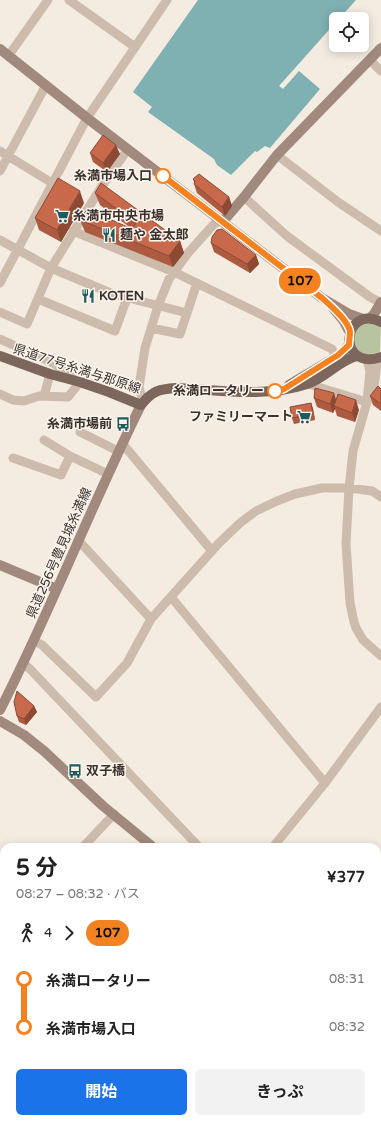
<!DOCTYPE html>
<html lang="ja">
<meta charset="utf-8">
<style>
body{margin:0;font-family:"Varela Round","Noto Sans JP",sans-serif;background:#f2f2f2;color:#222;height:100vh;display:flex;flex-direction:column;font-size:15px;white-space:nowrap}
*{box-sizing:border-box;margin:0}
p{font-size:13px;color:#767676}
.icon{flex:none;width:22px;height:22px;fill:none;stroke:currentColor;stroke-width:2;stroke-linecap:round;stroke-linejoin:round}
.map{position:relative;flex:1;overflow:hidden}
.drawer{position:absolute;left:0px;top:843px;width:381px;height:280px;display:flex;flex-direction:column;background:#fff;border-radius:12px 12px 0 0;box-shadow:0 2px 10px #0003}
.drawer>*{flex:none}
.badge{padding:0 8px;border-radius:13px;font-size:14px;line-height:26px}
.tools{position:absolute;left:329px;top:12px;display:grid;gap:8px}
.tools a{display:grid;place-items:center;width:40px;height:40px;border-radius:6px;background:#fff;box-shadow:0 2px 10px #0003;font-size:20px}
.map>.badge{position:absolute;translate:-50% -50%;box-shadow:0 0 0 2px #fff}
.legs{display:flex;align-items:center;gap:6px;height:44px;padding:0 16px;font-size:13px}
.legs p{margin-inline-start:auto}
.head{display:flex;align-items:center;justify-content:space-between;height:68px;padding:0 16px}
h1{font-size:22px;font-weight:700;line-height:30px}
.cta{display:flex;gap:8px;margin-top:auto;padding:8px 16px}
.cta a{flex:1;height:46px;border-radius:6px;background:#1a73e8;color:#fff;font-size:16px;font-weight:700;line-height:46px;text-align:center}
.cta a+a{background:#f2f2f2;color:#222}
ul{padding:0 16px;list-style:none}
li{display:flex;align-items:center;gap:14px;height:48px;font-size:15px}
li i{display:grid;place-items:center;width:6px;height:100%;margin:0 5px;background:currentColor}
li i::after{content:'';width:10px;height:10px;margin:-5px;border:3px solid;border-radius:50%;background:#fff}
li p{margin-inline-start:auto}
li:first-child i{background:linear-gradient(#0000 50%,currentColor 0)}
li:last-child i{background:linear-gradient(currentColor 50%,#0000 0)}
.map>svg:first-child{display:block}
.green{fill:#b8c4a0}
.water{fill:#7fb0b2}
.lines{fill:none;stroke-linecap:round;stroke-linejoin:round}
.street{stroke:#cdbbac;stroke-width:9}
.secondary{stroke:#a18a7d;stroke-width:10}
.primary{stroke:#7d675c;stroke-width:10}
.wall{fill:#ac5a40}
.shaded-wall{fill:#8c4a34}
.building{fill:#c8694b;stroke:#8c4a34}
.line-1-casing{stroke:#fff;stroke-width:9}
.line-1{stroke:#f58220;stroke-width:6}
.stop-1-dot{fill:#fff;stroke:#f58220;stroke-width:2}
.labels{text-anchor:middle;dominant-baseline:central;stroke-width:3;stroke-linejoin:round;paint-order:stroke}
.stop-label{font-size:13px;font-weight:bold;fill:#3b302b;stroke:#fbf5ee;text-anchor:end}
.poi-label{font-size:13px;font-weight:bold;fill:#3b302b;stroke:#fbf5ee;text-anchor:start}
.street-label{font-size:13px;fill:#3b302b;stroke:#fbf5ee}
</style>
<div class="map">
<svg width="381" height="1123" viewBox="0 0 381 1123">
<rect width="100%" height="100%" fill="#f4ebe1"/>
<path class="green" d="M366,322L381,326L380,352L364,355L355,348C354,332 351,330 366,322Z"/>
<path class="water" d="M198,0H356L339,19H336V22L279,86L283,89L299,71L320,89L270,148L265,146L257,152L255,151L231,175L217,165L214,159L148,112L152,107L133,92Z"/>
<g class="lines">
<path class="street" d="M69,0L135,47
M9,55L48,0
M370,60L381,71
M0,151L52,183
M277,155L338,202L381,231
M0,171L46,85
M244,197L287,236L370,297L381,303
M73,231L174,272L332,349L336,357
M0,240L51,268L113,294L187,313
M0,283L87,118L167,0
M38,299L115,331L127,298
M0,312L27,324L51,268L102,186L128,149
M151,328L180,334L197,283
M0,339L55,364L75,380
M367,360L370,371L367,402L353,451L349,488L346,544L350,603L354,622L356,628L363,640L381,656
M308,384L367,402
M0,394L13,400L24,401L39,396L68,397L80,382
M44,396L50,374
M369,399C377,386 374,372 379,358
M143,402L139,387L145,348L158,306L169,279L188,253L215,223L221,221
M80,432L118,451
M44,440L70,456L108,474
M122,443L212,551
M13,458L61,475L70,456
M78,540L151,619
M171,597L325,783
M34,641L42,645L96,697L127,663L151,619L219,543L240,523L256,511L277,501L295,494L322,488H349L372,491L381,497
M24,664L30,669L199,847
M83,847L114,814
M273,847L325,783L381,707
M0,930L4,927
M377,1007L381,1002
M377,1116L381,1119
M277,1119L282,1123
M15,1123L18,1119
M99,1123L102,1119
M291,1123L294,1119"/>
<path class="secondary" d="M0,49L87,118L322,298L349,314L363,319
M221,221L226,218L244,197L277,155L381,48
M333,308L343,320L350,333
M370,318L374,314L381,302
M0,565L57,589
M0,710C51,610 91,506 141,405
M0,721L24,735L44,751L103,806L153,847
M377,864L381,858
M377,991L381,993
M186,1123L189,1119"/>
<path class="primary" d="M381,322C342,303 336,372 381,357
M0,356L50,374L80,382L109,392L141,405C152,391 159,389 176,388C219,390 265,398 307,384C325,378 338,361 357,356
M289,385L341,354L349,345"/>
</g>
<path class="wall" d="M90,153L120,154L107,172L93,162Z
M193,179L229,197L232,206L225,216L197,193L194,184V182Z
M95,193L180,241L184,253L173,267L85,232L80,220L132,229L100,205Z
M84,203L61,242L39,230L35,218Z
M211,243L256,255L259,264L250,273L214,252Z
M381,389V411L373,405L370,396Z
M314,398L336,400L359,410L355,422L337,416L335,409L333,413L317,407Z
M311,403L313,409L315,420L294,424L292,418Z
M34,706L37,712L26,725L19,722L17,716Z"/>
<path class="shaded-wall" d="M116,145L120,154L107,172L103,163Z
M80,191L84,203L61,242L57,230Z
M229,197L232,206L225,216L222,207Z
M180,241L184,253L173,267L169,256Z
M256,255L259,264L250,273L247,264Z
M334,393L337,402L334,406L335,409L333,413L330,404Z
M356,400L359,410L355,422L352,413Z
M311,403L313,409L315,420L313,414Z
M34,706L37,712L26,725L24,719Z"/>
<path class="building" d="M103,135L116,145L103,163L90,153Z
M199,174L229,197L222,207L194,184L195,181L193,179Z
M58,178L80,191L57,230L35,218Z
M101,183L180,241L169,256L80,220L87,209L132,229L136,223L95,193Z
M222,229L256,255L247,264L211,243L212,237L217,230Z
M378,386L381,389V404L370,396Z
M315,388L334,393L330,404L314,398Z
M338,394L356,400L352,413L334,406Z
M311,403L313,414L292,418L290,407Z
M17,691L34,706L24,719L17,716L14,702Z"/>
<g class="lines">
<defs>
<path id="line-1" d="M163,176L322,298C330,305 349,321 350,332C350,336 349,341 349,345L338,355L284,389L275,391"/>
</defs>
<use href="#line-1" class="line-1-casing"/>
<use href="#line-1" class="line-1"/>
</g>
<defs>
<symbol id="supermarket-bare" viewBox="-9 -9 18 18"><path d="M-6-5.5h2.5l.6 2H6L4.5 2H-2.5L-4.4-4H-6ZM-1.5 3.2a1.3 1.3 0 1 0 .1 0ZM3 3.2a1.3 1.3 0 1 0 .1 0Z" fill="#1f5a5e" stroke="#fbf5ee" stroke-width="2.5" paint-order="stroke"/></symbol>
<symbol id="restaurant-bare" viewBox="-9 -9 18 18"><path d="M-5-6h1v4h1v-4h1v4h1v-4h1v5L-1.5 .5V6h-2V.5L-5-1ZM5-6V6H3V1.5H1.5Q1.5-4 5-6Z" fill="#1f5a5e" stroke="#fbf5ee" stroke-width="2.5" paint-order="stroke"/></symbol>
<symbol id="bus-bare" viewBox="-9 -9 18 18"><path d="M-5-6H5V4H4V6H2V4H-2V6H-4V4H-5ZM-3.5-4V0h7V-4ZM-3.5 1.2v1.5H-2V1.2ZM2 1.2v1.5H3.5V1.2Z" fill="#1f5a5e" stroke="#fbf5ee" stroke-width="2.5" paint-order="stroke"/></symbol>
</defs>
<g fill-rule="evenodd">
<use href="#supermarket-bare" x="52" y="206" width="20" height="20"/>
<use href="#restaurant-bare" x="99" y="225" width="20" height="20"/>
<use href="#restaurant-bare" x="78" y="286" width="20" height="20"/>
<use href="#supermarket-bare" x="294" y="407" width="20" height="20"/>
<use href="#bus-bare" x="113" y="414" width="20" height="20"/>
<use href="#bus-bare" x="65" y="761" width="20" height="20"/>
</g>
<g class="stop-1-dot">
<circle cx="163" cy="176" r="7"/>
<circle cx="275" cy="391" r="7"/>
</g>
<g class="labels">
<g class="stop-label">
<text x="152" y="176">糸満市場入口</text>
<text x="264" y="391">糸満ロータリー</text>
</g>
<g class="poi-label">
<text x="73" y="216">糸満市中央市場</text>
<text x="120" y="235">麺や 金太郎</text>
<text x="99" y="296">KOTEN</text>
<text x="293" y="417" text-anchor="end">ファミリーマート</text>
<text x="112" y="424" text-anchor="end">糸満市場前</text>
<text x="86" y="771">双子橋</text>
</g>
<g class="street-label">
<text transform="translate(77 369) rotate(18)">県道77号糸満与那原線</text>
<text transform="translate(59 553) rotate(-66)">県道256号豊見城糸満線</text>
</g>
</g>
</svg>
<div class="tools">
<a><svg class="icon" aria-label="locate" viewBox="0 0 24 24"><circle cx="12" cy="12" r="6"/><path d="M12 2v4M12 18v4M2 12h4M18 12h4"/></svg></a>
</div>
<b class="badge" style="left:300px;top:281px;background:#f58220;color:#111">107</b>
<section class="drawer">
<div class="head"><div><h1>5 分</h1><p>08:27 – 08:32 · バス</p></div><b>¥377</b></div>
<div class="legs"><svg class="icon" aria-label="walk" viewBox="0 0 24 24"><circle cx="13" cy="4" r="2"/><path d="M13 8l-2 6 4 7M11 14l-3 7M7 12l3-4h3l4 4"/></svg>4<svg class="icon" aria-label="forward" viewBox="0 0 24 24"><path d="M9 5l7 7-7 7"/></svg><b class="badge" style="background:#f58220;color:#111">107</b></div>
<ul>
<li><i style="color:#f58220"></i><b>糸満ロータリー</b><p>08:31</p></li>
<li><i style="color:#f58220"></i><b>糸満市場入口</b><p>08:32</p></li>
</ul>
<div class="cta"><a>開始</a><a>きっぷ</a></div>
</section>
</div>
